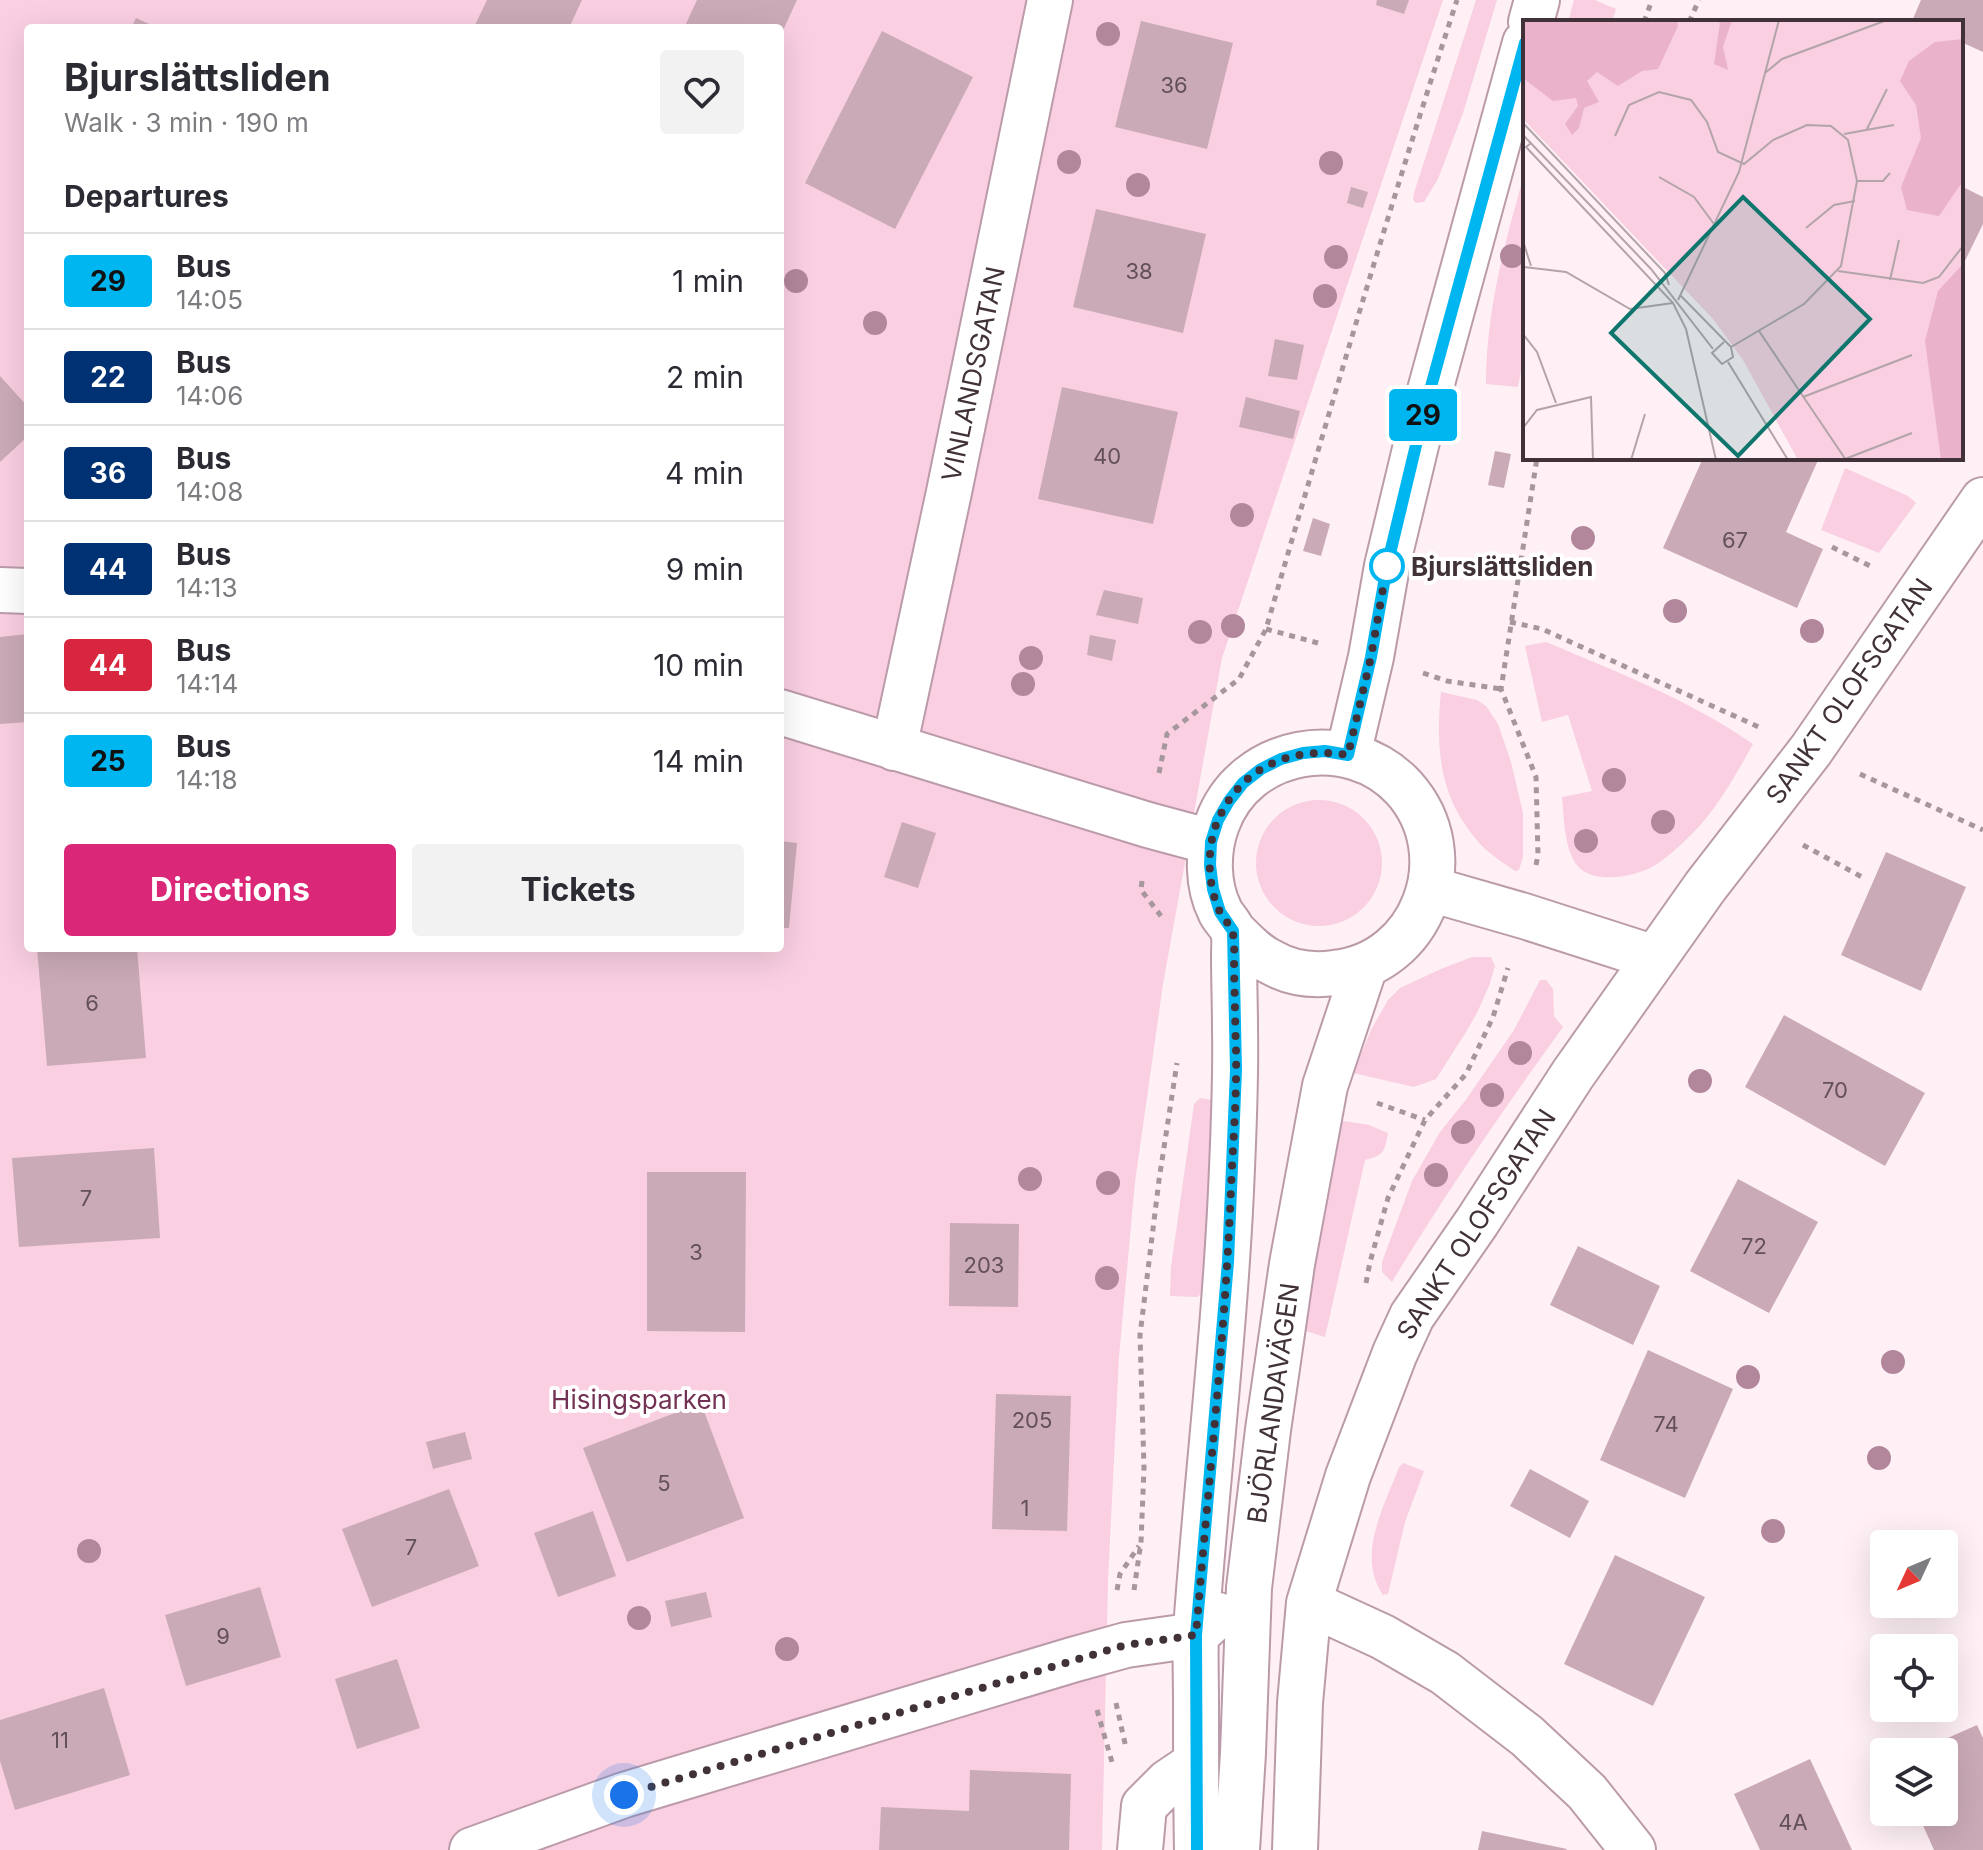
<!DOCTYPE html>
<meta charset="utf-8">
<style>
body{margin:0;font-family:Inter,sans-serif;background:#f2f2f3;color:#2b2b33;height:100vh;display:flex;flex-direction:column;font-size:30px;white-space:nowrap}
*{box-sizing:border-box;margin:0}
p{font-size:26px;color:#7c7c81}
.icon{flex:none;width:44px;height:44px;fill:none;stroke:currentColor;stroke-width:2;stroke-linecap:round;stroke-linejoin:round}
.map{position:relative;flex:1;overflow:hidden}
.side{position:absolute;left:24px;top:24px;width:760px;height:928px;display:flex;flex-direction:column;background:#fff;border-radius:8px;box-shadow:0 8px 32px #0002}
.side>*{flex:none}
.badge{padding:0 16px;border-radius:6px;font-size:28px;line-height:52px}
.needle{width:52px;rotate:226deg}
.buttons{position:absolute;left:1870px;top:1530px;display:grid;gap:16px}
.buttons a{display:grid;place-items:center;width:88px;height:88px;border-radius:8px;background:#fff;box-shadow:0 8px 32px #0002;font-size:40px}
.you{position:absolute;width:40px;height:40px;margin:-20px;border:6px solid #fff;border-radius:50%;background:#1a73e8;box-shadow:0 0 0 12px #1a73e833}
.map>.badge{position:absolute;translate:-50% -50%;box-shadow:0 0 0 4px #fff}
h2{padding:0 40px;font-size:30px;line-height:72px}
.round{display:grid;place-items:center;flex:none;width:84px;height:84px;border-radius:8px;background:#f2f2f3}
.summary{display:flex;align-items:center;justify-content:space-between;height:136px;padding:0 40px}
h1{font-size:38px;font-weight:700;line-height:60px}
.cta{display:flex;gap:16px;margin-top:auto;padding:16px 40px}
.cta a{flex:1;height:92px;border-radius:8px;background:#db2777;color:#fff;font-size:32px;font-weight:700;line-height:92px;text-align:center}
.cta a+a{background:#f2f2f3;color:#2b2b33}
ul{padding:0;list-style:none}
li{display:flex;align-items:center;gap:24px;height:96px;padding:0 40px;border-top:2px solid #e1e1e2}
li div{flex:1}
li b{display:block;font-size:30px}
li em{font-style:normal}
li .badge{min-width:88px;font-weight:700;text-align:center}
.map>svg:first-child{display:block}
.green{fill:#f9cfe1;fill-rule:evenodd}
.building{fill:#cbaab8}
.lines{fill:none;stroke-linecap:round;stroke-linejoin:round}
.minor-casing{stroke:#bb9ba9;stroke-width:48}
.path{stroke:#a5979c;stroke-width:5;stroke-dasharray:6 6;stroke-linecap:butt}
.minor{stroke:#fff;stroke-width:44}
.tree{fill:#b2879c}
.line-casing{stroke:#fff;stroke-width:18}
.line{stroke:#00b6f1;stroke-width:12}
.walk{stroke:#403238;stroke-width:8;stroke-dasharray:0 14.4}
.stop-dot{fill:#fff;stroke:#00b6f1;stroke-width:4}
.labels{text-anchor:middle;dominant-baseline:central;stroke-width:8;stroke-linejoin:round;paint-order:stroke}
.number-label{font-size:22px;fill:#635058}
.street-label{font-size:26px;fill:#403238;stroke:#fff}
.stop-label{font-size:26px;font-weight:bold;fill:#403238;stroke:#fff;text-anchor:start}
.park-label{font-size:26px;fill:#733153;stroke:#fff}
.inset-road{fill:none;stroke:#b2a4a9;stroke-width:2}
.view{fill:#0f766e;fill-opacity:0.15;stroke:#0f766e;stroke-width:4}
.inset-edge{fill:none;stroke:#403238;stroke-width:4}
</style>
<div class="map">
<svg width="1983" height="1850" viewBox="0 0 1983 1850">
<rect width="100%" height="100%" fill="#fef0f5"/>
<path class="green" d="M0,0H1443L1222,658L1163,984L1135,1182L1119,1357L1108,1581L1102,1850H0ZM28,28H780V948H28Z
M1476,0H1497L1463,113L1438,179L1424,202L1416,203L1413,200L1414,193Z
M1574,0H1595L1616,9L1612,22H1568Z
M1525,172V349L1518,387L1486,384C1486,311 1505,241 1525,172Z
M1845,468L1908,496L1916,503L1879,553L1821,530Z
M1546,642C1617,672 1690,700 1753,744C1738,771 1723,798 1703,822C1690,837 1673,853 1657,864C1637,877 1592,886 1576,864C1564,846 1564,818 1562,797L1592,791L1568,715L1542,722L1525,646Z
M1441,692L1477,700L1486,706L1498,724L1511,762L1523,813V857L1519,870L1515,871C1505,864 1494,857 1485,849C1440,803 1435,753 1441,692Z
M1256 863a63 63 0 1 1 126 0a63 63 0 1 1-126 0Z
M1472,957H1491L1495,966L1489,986L1477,1013L1466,1032L1436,1079L1414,1087L1353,1073L1371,1030L1388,1000L1400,988L1441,969Z
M1540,980H1546L1553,989L1554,1016L1563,1027C1503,1110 1445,1194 1392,1282L1382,1272V1262L1412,1181L1440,1132L1465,1101L1514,1030Z
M1200,1098L1213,1100V1182L1201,1294L1197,1297L1170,1296L1171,1267L1194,1104Z
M1331,1119L1369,1125L1388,1133C1384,1152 1385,1155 1365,1160L1325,1337L1306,1331L1318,1208Z
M1403,1463L1424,1471L1405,1522L1388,1594L1383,1595C1356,1555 1384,1507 1399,1467Z"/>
<path class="building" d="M487,0H582L569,28H482L475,25Z
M697,0H797L780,37V28H684Z
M1377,0H1409L1404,14L1376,5Z
M1921,0H1983V52L1961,42V22L1912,21Z
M136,18L158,28H131Z
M1141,21L1233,43L1207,149L1115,127Z
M882,31L973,77L895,229L805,183Z
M1961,186L1983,197V224L1961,269Z
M1351,187L1368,192L1363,208L1347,203Z
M1096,209L1206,234L1183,333L1073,307Z
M1275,339L1304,345L1297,380L1268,376Z
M0,376L28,407V436L0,462Z
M1062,387L1178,412L1153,524L1038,499Z
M1246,397L1300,411L1293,439L1239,427Z
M1495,451L1511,454L1504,488L1488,485Z
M1703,458H1819L1786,532L1823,549L1797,608L1663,548Z
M1313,518L1330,524L1321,556L1303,551Z
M1104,590L1143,598L1138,624L1096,615Z
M28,634V722L0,724V637Z
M1090,635L1116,640L1112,661L1087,655Z
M902,822L936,833L918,888L884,877Z
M780,841L797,843L789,928H780Z
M1886,852L1966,887L1921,991L1841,955Z
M37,948H137L146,1058L47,1066Z
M1784,1015L1925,1093L1885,1166L1745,1087Z
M154,1148L160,1238L19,1247L12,1158Z
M647,1172H746L745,1332L647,1331Z
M1738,1179L1818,1222L1769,1313L1690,1271Z
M950,1223L1019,1224L1018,1307L949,1306Z
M1578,1246L1660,1286L1633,1345L1550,1305Z
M1648,1350L1733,1389L1685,1498L1600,1460Z
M996,1394L1071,1396L1067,1531L992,1529Z
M701,1403L744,1518L627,1562L583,1448Z
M465,1432L472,1459L433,1469L426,1442Z
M1530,1469L1589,1501L1570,1538L1510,1506Z
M449,1489L479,1566L372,1607L342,1529Z
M593,1511L616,1576L558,1597L534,1533Z
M1615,1555L1705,1597L1653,1706L1564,1664Z
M260,1587L281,1657L186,1686L165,1615Z
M706,1592L712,1617L671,1627L665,1601Z
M397,1659L420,1728L357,1749L335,1679Z
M104,1688L130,1775L15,1810L0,1761V1720Z
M1977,1725L1983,1738V1850H1934L1917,1812H1944V1752H1916Z
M1810,1759L1852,1850H1760L1734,1794Z
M970,1770L1071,1774L1069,1850H879L881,1807L969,1811Z
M1482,1831L1567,1849L1566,1850H1478Z"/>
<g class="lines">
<defs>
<path id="minor" d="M1531,22L1537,0
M0,590L28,591
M780,712L1148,825L1211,842
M894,748L949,492L1050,0
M1348,755L1371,657L1387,566L1423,416L1525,43
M1430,889L1524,916L1655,958
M1309,1603L1383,1637L1445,1673L1527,1736L1587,1792L1633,1850
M472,1850L624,1795L1072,1660L1126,1645L1196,1635L1218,1615
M1140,1850L1144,1806L1168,1782L1196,1763
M1197,1850C1196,1801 1196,1752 1196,1703C1196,1679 1195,1654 1196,1630C1207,1476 1226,1322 1232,1168C1234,1121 1236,1076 1235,1029C1235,1005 1234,980 1234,956C1234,949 1235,938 1233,932C1231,924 1223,918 1220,911C1207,885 1207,851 1217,824C1244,747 1349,728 1404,788C1464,855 1423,964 1334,973C1312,976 1290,973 1271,962C1256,955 1245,943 1233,931
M1237,1850L1243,1753L1249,1588L1268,1430L1292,1264L1325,1086L1365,966
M1295,1850L1300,1703L1309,1603L1348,1476L1395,1353L1412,1316L1477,1222L1573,1074L1705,887L1811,750L1983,500"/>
</defs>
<use href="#minor" class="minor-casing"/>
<path class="path" d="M1644,22L1652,0
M1689,22L1699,0
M1832,547L1870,566
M1510,622L1542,629L1761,728
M1266,629L1318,643
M1423,673L1447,681L1501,689
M1159,773L1167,734L1239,679L1266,629C1327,419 1389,208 1457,0
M1860,774L1983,830
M1803,845L1862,877
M1536,865L1538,855L1536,777L1501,689L1537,458
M1142,881L1141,890L1161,916
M1377,1103L1425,1120
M1366,1283L1370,1262L1388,1198L1425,1120L1466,1074L1493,1017L1508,968
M1117,1590L1120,1574L1139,1546
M1134,1590L1141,1542L1144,1468L1140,1335L1159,1180L1177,1063
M1116,1703L1126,1748
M1097,1710L1112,1762"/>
<use href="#minor" class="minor"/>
</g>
<g class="tree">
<circle cx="1108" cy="34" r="12"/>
<circle cx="1069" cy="162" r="12"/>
<circle cx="1331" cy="163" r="12"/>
<circle cx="1138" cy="185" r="12"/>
<circle cx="1512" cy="256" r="12"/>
<circle cx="1336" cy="257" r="12"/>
<circle cx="796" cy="281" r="12"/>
<circle cx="1325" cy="296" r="12"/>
<circle cx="875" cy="323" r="12"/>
<circle cx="1242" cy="515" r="12"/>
<circle cx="1583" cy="538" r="12"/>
<circle cx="1675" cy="611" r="12"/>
<circle cx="1233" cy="626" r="12"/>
<circle cx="1812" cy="631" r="12"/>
<circle cx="1200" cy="632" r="12"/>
<circle cx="1031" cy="658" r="12"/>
<circle cx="1023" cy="684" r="12"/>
<circle cx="1614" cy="780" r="12"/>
<circle cx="1663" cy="822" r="12"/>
<circle cx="1586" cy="841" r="12"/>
<circle cx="1520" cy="1053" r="12"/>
<circle cx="1700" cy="1081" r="12"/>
<circle cx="1492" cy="1095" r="12"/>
<circle cx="1463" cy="1132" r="12"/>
<circle cx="1436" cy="1175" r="12"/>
<circle cx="1030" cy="1179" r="12"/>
<circle cx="1108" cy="1183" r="12"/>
<circle cx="1107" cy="1278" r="12"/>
<circle cx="1893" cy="1362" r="12"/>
<circle cx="1748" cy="1377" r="12"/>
<circle cx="1879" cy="1458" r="12"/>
<circle cx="1773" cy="1531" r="12"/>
<circle cx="89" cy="1551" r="12"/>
<circle cx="639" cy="1618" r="12"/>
<circle cx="787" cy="1649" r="12"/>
</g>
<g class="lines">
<defs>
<path id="line" d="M1197,1850L1196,1635L1228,1262L1236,1070L1233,931L1220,912L1213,889L1210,865L1211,842L1218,820L1229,801L1243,783L1261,769L1281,759L1303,753L1325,751L1348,755L1371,657L1387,566L1423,416L1525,43"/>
</defs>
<use href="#line" class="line-casing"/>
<use href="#line" class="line"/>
<path class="walk" d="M624,1795L1102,1652L1126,1645L1196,1635C1208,1486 1225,1338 1231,1188C1233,1142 1237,1096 1236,1049C1235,1023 1235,997 1234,971C1234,959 1235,946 1233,934C1232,926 1225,921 1221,914C1207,887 1206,847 1218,820C1242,766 1292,746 1348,755L1371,657L1387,566"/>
</g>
<circle class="stop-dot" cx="1387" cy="566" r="16"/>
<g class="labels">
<g class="number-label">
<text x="1174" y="85">36</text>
<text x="1139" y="271">38</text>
<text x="1107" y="456">40</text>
<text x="1735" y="540">67</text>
<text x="92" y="1003">6</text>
<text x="1835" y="1090">70</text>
<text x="86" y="1198">7</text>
<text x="1754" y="1246">72</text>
<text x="696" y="1252">3</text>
<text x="984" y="1265">203</text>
<text x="1032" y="1420">205</text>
<text x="1666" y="1424">74</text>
<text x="664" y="1483">5</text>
<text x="1025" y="1508">1</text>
<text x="411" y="1547">7</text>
<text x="223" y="1636">9</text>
<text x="60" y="1740">11</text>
<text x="1793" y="1822">4A</text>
</g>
<g class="street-label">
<text transform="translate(973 374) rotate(-78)">VINLANDSGATAN</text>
<text transform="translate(1849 691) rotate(-55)">SANKT OLOFSGATAN</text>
<text transform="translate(1476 1224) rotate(-57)">SANKT OLOFSGATAN</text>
<text transform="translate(1273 1403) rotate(-82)">BJÖRLANDAVÄGEN</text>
</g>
<g class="stop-label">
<text x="1411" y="566">Bjurslättsliden</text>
</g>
<g class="park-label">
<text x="639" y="1399">Hisingsparken</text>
</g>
</g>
<g transform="translate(1523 20)">
<rect width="440" height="440" fill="#fef0f5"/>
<path d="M0,0H440V440H275L220,340L190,299L0,99Z" fill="#f9cfe1"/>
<path d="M0,0H154L155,6L135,49L119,51L95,66L74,52L64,61L76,82L61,88L56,108L49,115L42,104L55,86L53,78L30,81L0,58ZM192,0H209L200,27L205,50L191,44L197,3ZM440,19V161L416,196L384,190L378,167L398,118L393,85L377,61L386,41L412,22ZM440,244V440H418L402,321L415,271Z" fill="#eab2cb"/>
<path class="inset-road" d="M242,53L259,39L364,0M0,103L142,253L146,265M344,109L364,69M321,114L371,105M0,115L128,249L190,329M92,116L106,85L136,72L168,80L184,102L195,132L221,144L250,120L284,105L308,106L325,120L334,161L318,246L281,284L208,327M8,123L3,127L150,283L163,309L193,440M136,157L171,177L191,204M334,161H360L367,153M283,208L311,185L332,181M0,221L8,246M0,247L43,252L107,289L150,283M315,251L400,263L416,257L440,226M367,260L376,220M158,276L208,327L210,337L199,344L189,333L201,322M155,280L216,152L256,0M236,311L323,440M0,314L14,332L33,383M205,342L265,440M280,377L389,335M0,408L14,390L68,377L70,440M322,439L389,413M108,440L122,394"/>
<path class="view" d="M220,177L347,299L215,436L88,313Z"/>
<rect width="440" height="440" class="inset-edge"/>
</g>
</svg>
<div class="buttons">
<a><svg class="needle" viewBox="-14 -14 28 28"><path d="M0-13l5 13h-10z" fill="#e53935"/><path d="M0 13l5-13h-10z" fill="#7c7c81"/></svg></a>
<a><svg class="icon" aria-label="locate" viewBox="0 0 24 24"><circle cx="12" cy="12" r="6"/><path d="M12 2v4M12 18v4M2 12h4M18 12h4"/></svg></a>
<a><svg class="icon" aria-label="layers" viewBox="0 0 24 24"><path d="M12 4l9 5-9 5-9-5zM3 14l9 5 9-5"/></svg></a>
</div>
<div class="you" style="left:624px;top:1795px"></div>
<b class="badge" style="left:1423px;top:415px;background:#00b6f1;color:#111">29</b>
<section class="side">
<div class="summary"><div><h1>Bjurslättsliden</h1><p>Walk · 3 min · 190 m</p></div><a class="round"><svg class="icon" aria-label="heart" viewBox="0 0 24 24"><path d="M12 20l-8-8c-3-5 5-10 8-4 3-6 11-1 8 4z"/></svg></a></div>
<h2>Departures</h2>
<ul>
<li><span class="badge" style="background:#00b6f1;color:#111">29</span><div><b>Bus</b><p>14:05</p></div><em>1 min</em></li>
<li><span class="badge" style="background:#003273;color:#fff">22</span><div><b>Bus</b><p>14:06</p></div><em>2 min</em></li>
<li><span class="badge" style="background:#003273;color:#fff">36</span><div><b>Bus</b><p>14:08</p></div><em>4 min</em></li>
<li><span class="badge" style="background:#003273;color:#fff">44</span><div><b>Bus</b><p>14:13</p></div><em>9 min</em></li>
<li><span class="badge" style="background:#d7263d;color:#fff">44</span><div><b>Bus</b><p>14:14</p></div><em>10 min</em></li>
<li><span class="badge" style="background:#00b6f1;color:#111">25</span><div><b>Bus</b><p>14:18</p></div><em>14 min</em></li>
</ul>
<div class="cta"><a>Directions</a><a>Tickets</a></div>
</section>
</div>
